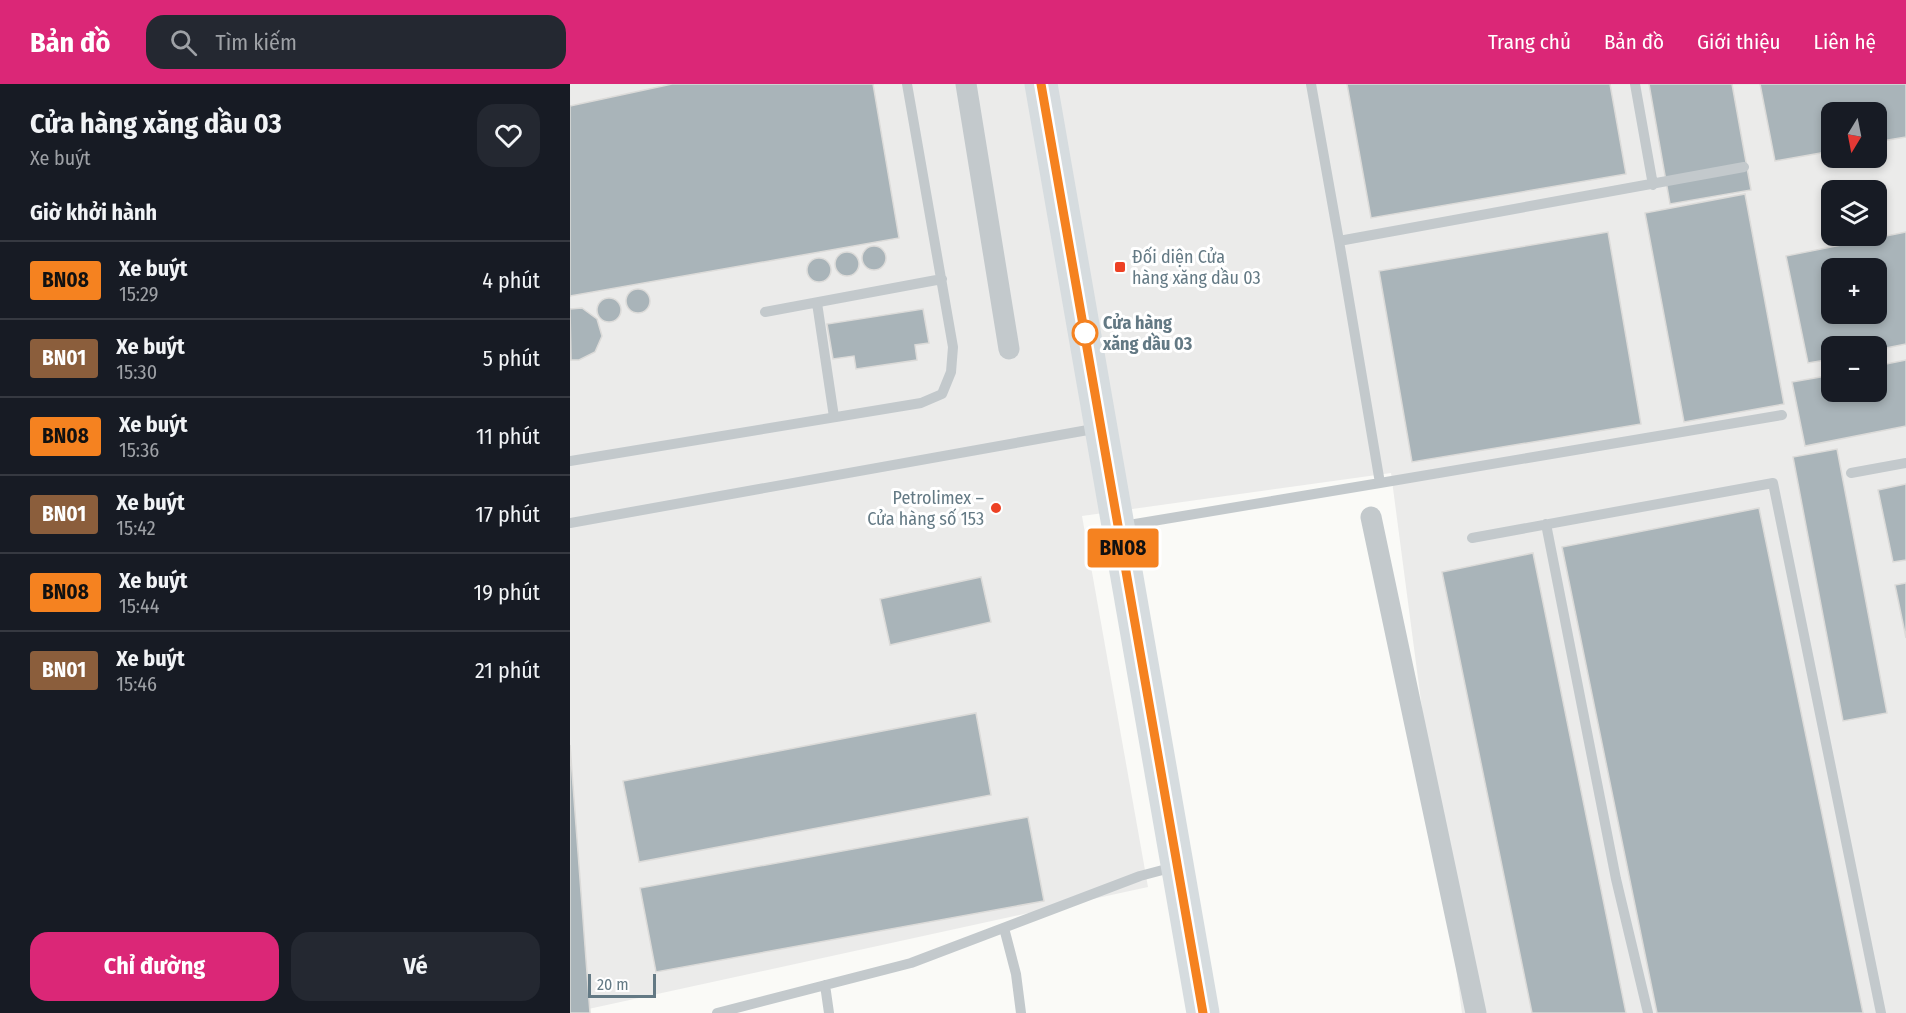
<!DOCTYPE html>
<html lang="vi">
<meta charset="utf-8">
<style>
body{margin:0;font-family:"Fira Sans Condensed",sans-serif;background:#242831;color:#f1f3f6;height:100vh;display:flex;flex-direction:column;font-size:22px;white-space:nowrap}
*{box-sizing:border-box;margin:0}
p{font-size:20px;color:#9ea1a6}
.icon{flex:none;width:33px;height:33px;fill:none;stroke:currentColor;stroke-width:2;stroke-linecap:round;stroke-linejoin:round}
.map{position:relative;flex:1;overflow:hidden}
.side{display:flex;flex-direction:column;background:#171b24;width:570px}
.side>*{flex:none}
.badge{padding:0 12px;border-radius:4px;font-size:21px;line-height:39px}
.needle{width:39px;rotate:190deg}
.controls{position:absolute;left:1251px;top:18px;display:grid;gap:12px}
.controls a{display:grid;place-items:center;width:66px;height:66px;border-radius:12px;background:#171b24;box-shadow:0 3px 9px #0003;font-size:30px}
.scale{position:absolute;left:18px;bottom:15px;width:68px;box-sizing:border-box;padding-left:6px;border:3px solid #637984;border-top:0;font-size:16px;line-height:21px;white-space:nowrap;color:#637984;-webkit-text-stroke:4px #fff;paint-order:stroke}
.map>.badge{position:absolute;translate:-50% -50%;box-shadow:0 0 0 3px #fff}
h2{padding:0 30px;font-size:22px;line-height:54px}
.round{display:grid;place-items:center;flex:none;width:63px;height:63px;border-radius:18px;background:#242831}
.summary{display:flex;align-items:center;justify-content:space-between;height:102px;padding:0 30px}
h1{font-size:28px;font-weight:700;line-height:45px}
.button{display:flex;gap:12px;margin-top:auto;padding:12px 30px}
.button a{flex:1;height:69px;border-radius:18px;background:#db2777;color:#fff;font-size:24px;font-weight:700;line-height:69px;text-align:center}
.button a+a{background:#242831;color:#f1f3f6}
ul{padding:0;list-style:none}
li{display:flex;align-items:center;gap:18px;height:78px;padding:0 30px;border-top:2px solid #363941}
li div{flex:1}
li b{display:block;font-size:22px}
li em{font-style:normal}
li .badge{min-width:66px;font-weight:700;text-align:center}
header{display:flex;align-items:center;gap:36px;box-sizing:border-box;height:84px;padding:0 30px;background:#db2777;color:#fff}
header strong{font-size:28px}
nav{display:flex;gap:33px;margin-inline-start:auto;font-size:21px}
.search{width:420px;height:54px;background:#242831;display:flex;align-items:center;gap:15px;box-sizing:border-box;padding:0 21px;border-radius:18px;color:#9ea1a6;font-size:22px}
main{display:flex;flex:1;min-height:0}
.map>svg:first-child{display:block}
.built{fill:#ebebea;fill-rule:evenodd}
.building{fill:#a9b4b9;stroke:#dcdbd9;stroke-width:1.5;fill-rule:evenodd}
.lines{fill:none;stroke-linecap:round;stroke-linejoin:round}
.lane{stroke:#c3c9cc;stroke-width:10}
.street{stroke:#c3c9cc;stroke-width:21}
.highway{stroke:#d6dcdf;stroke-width:33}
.line-casing{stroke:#fff;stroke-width:14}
.line{stroke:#f58220;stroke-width:9}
.poi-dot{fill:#ed4124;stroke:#fff;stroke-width:2}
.stop-dot{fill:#fff;stroke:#f58220;stroke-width:3}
.labels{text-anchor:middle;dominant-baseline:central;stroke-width:6;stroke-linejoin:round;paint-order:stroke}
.poi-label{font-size:18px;fill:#637984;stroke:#fff;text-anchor:start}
.stop-label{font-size:18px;font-weight:bold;fill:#637984;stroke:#fff;text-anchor:start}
</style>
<header>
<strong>Bản đồ</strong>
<div class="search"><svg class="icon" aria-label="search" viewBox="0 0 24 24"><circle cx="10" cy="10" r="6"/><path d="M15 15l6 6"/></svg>Tìm kiếm</div>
<nav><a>Trang chủ</a><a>Bản đồ</a><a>Giới thiệu</a><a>Liên hệ</a></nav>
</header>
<main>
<section class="side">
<div class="summary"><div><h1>Cửa hàng xăng dầu 03</h1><p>Xe buýt</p></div><a class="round"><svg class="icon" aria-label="heart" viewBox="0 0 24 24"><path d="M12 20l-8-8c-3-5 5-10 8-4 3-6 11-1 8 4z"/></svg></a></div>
<h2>Giờ khởi hành</h2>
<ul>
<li><span class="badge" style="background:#f58220;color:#111">BN08</span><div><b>Xe buýt</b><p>15:29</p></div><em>4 phút</em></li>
<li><span class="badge" style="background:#8b5e3c;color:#fff">BN01</span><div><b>Xe buýt</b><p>15:30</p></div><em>5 phút</em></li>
<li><span class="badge" style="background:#f58220;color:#111">BN08</span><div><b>Xe buýt</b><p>15:36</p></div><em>11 phút</em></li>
<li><span class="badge" style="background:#8b5e3c;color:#fff">BN01</span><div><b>Xe buýt</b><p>15:42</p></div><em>17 phút</em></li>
<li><span class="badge" style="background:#f58220;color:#111">BN08</span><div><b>Xe buýt</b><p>15:44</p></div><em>19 phút</em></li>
<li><span class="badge" style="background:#8b5e3c;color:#fff">BN01</span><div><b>Xe buýt</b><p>15:46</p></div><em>21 phút</em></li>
</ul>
<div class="button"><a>Chỉ đường</a><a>Vé</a></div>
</section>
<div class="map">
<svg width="1336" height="929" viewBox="0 0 1336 929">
<rect width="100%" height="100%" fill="#fafaf7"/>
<path class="built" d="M0,0H1336V929H892L821,389L512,432L578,803L0,929ZM1262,28H1306V74H1262ZM1262,106H1306V152H1262ZM1262,184H1306V230H1262ZM1262,262H1306V308H1262Z"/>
<path class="building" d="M102,0H303L329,154L0,212V22Z
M777,0H1040L1056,90L801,134Z
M1079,0H1162L1181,106L1100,120Z
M1190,0H1336V53L1306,58V28H1262V67L1205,77Z
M1175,110L1214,320L1114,338L1075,129Z
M1038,148L1071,340L842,378L809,187Z
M1336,148V260L1306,266V262H1262V275L1238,279L1216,172ZM1262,184H1306V230H1262Z
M292 174a12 12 0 1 1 24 0a12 12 0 1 1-24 0Z
M265 180a12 12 0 1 1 24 0a12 12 0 1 1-24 0Z
M237 186a12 12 0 1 1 24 0a12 12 0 1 1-24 0Z
M56 217a12 12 0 1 1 24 0a12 12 0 1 1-24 0Z
M27 226a12 12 0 1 1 24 0a12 12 0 1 1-24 0Z
M12,224L27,235L32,252L25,268L9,276H1L0,225Z
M353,225L359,259L345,261L347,276L286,285L284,272L263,275L257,240Z
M1336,276V342L1235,362L1222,298L1262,291V308H1306V282Z
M1267,365L1317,629L1273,637L1223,373Z
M1336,400V476L1323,478L1308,406Z
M1189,424L1293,929H1087L992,463Z
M963,469L1056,929H962L872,488Z
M411,493L421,538L320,561L310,515Z
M1336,499V554L1325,501Z
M406,629L421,711L69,778L53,697Z
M0,661L20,929H0Z
M458,733L474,817L86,888L70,804Z"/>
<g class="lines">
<path class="lane" d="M741,0L769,157
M1065,0L1083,101
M247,219L264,333
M195,228L372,195
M0,377L351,319L372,310L381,288L383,263L337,0
M1281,389L1336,379
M810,399L1212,331
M0,439L529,344
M976,440L1046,795L1078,929
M553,442L810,399L769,157L1174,83
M902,454L1203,399L1311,929
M434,844L446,890L451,929
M255,901L259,929
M147,929L341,879L570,792L604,783"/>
<path class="street" d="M396,0L439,265
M801,433L906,929"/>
<path class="highway" d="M471,0L633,929"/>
</g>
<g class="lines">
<defs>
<path id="line" d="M471,0L633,929"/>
</defs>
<use href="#line" class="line-casing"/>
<use href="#line" class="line"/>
</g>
<g class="poi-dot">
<rect x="544" y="177" width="12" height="12" rx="3"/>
<circle cx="426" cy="424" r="6"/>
</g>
<circle class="stop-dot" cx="515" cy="249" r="12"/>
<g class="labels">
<g class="poi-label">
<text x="562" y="173">Đối diện Cửa<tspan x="562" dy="21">hàng xăng dầu 03</tspan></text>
<text x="414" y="414" text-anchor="end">Petrolimex –<tspan x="414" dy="21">Cửa hàng số 153</tspan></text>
</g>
<g class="stop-label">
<text x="533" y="239">Cửa hàng<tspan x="533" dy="21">xăng dầu 03</tspan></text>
</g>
</g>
</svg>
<div class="controls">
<a><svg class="needle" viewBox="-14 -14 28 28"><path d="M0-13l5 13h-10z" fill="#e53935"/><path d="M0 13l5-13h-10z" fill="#9ea1a6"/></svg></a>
<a><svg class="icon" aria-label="layers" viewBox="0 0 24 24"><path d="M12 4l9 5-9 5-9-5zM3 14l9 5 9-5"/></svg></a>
<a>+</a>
<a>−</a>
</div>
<div class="scale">20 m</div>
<b class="badge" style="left:553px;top:464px;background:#f58220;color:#111">BN08</b>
</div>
</main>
